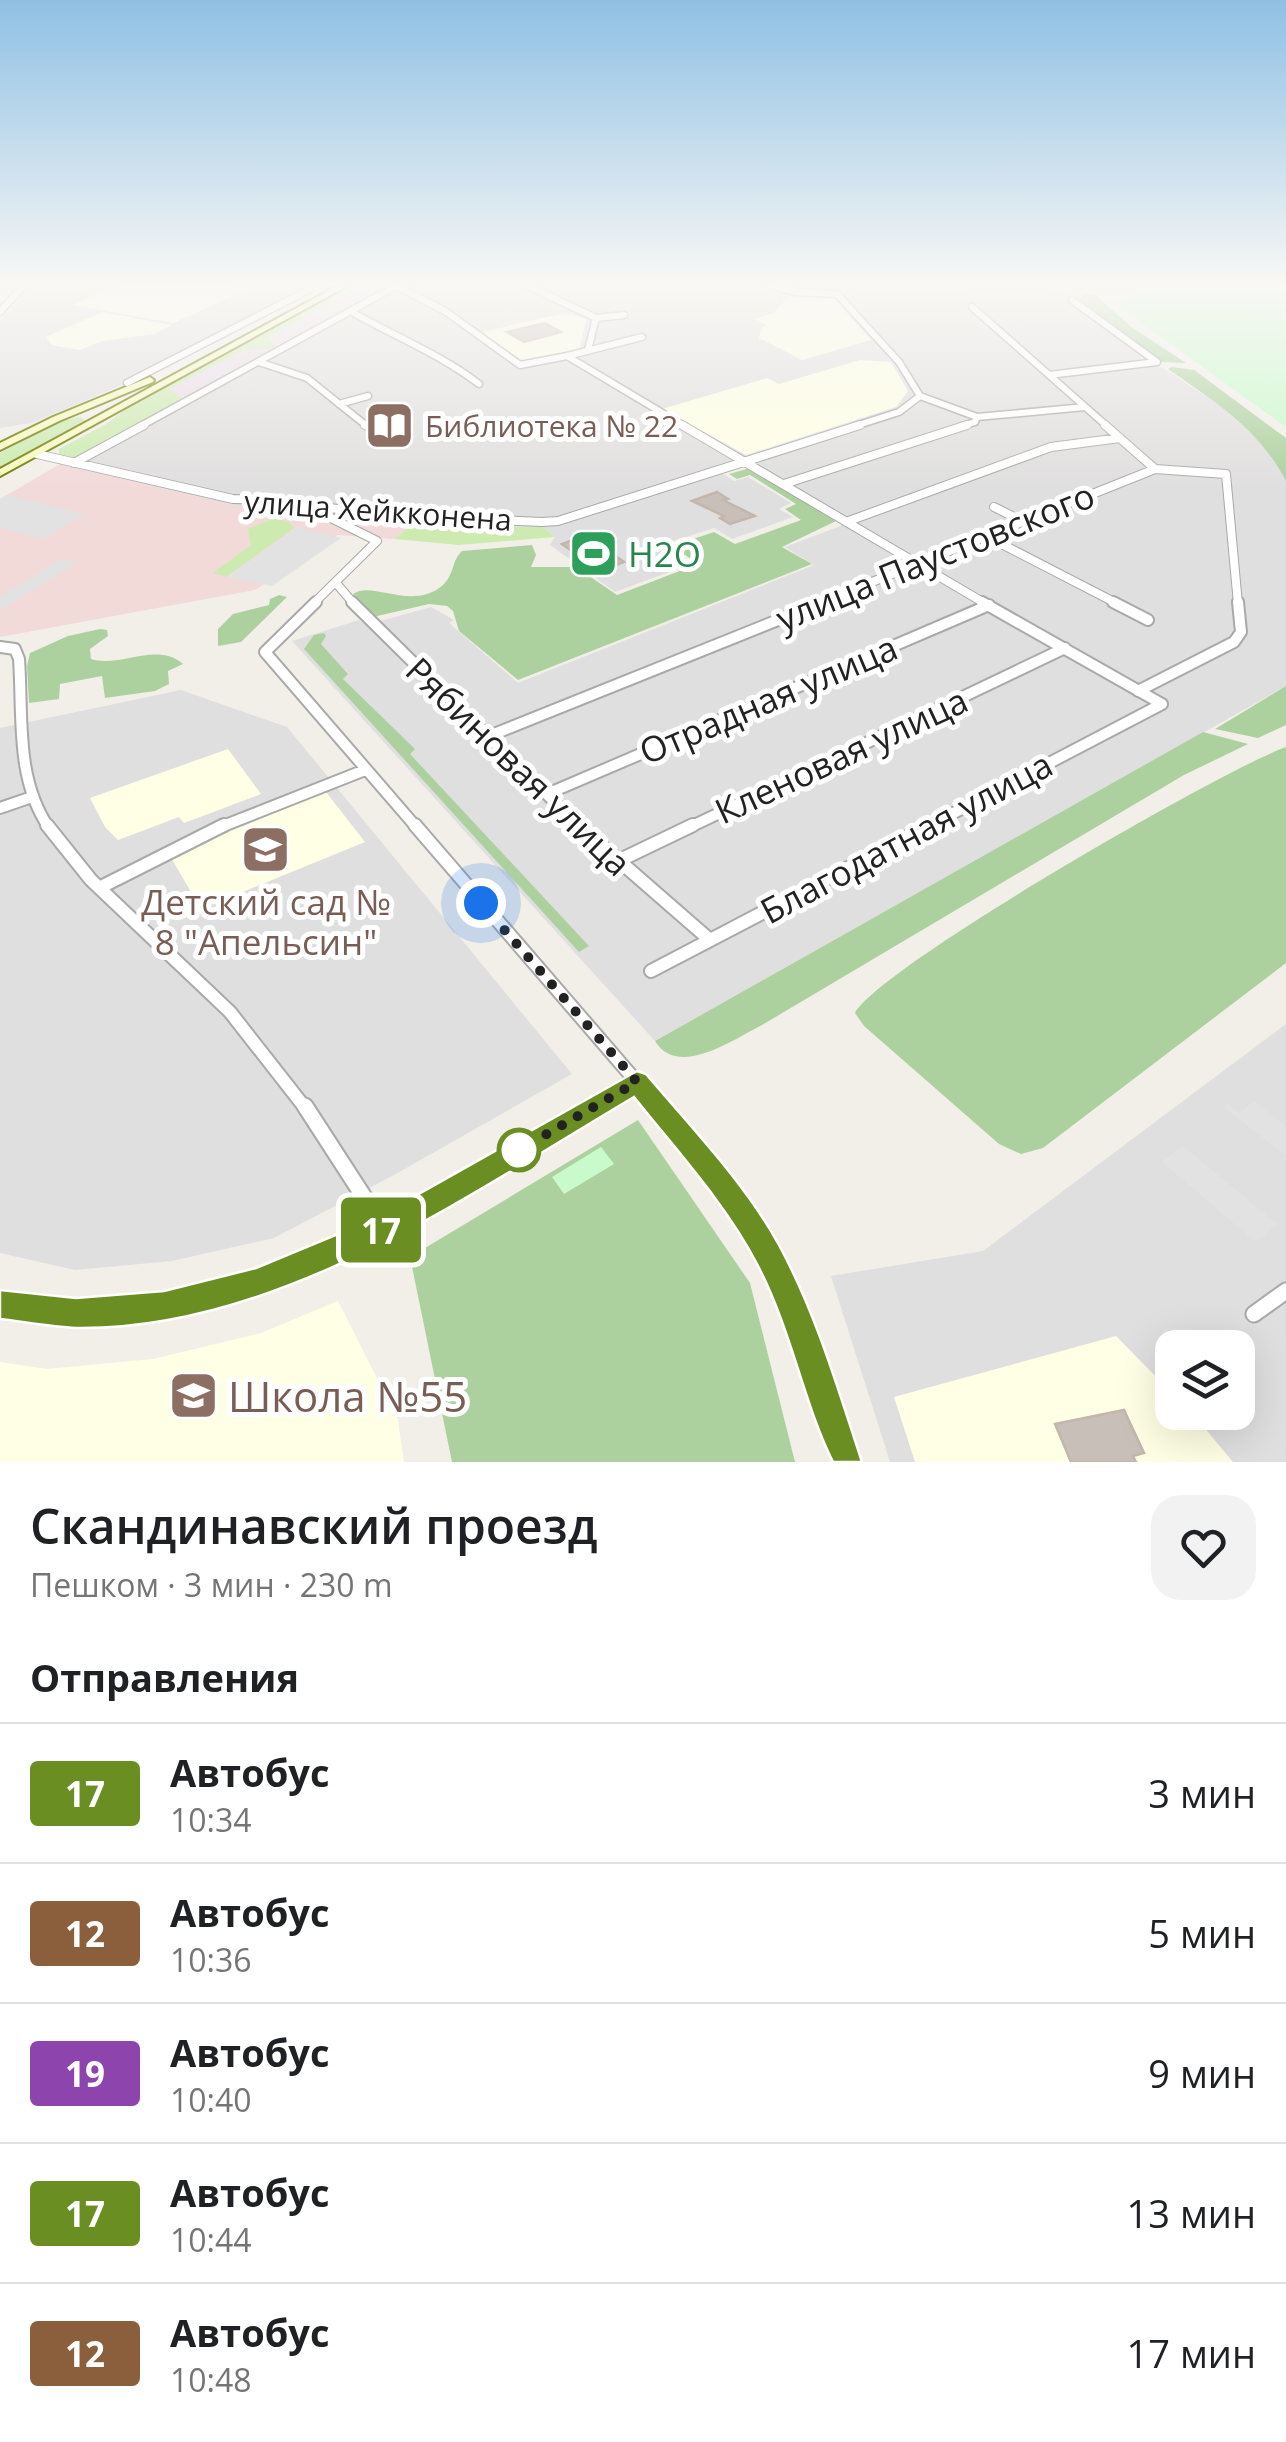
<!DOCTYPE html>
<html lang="ru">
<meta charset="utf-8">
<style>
body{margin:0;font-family:"Open Sans",sans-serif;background:#f2f2f2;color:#202124;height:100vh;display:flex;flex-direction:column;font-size:38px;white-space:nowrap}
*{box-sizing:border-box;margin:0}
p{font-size:32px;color:#757577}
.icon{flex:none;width:55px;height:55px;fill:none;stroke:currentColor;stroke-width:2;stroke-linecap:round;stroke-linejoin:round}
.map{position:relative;height:1462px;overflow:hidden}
.panel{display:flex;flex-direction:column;background:#fff;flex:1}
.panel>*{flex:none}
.badge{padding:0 20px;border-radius:8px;font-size:35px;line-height:65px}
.fabs{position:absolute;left:1155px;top:1330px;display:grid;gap:20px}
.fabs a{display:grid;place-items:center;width:100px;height:100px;border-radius:20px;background:#fff;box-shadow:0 10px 40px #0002;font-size:50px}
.you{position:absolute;width:50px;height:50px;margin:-25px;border:8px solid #fff;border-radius:50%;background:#1a73e8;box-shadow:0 0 0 15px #1a73e833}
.map>.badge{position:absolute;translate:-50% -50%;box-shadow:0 0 0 5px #fff}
h2{padding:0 30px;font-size:38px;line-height:90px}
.round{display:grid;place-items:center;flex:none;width:105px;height:105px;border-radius:30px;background:#f2f2f2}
.headline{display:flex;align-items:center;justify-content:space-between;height:170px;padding:0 30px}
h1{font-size:48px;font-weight:600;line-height:75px}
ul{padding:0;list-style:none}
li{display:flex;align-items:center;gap:30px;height:140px;padding:0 30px;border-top:2px solid #e0e0e0}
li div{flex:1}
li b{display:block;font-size:38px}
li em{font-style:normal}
li .badge{min-width:110px;font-weight:700;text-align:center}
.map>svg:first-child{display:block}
.residential{fill:#e0dfdf;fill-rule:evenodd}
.commercial{fill:#f2dad9}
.industrial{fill:#ebdbe8}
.education{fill:#ffffe5}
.grass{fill:#cdebb0}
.forest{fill:#add19e}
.park{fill:#c8facc}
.parking{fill:#e2e2e2}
.building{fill:#c7bfb8;stroke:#c4b6ab;stroke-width:2.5}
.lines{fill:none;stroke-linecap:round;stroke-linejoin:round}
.street-far4-casing{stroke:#a9a9a9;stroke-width:9}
.street-far3-casing{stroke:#a9a9a9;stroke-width:10}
.street-far2-casing{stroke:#a9a9a9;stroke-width:14}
.street-far1-casing{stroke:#a9a9a9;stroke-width:16}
.street-casing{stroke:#a9a9a9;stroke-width:19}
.secondary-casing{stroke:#707d05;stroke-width:4}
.street-far4{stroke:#fff;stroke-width:6}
.street-far3{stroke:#fff;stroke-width:8}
.street-far2{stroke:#fff;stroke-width:10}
.street-far1{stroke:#fff;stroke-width:12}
.street{stroke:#fff;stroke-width:15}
.secondary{fill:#f7fabf;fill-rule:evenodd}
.line{fill:#6b8e23;stroke:#fff;stroke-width:2.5}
.walk{stroke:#222;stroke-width:10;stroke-dasharray:0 18}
.stop-dot{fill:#fff;stroke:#6b8e23;stroke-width:5}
.labels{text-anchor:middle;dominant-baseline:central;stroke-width:10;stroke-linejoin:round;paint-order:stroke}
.far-education-label{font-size:30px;fill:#785e54;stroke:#fff;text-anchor:start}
.far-street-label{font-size:30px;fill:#222;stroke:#fff}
.leisure-label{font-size:35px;fill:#27864d;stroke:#fff;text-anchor:start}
.street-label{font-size:35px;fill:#222;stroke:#fff}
.education-label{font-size:35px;fill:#785e54;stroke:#fff}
.near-education-label{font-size:42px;fill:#785e54;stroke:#fff;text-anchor:start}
</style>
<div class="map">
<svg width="1286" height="1462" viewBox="0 0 1286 1462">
<rect width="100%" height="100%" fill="#f2efe9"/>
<path class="residential" d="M32,285H281L302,291L117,387L32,423L0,428V322Z
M400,285H765L795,293L851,297L848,294L1062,289L1155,363L1218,404L1270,450L1286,481V686L655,1041L292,641L359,620L366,625L431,607L454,620L449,623L518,683L814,565L785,547L851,522L754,463L722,473L734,481L748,477L791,503L779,509L793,517L732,539L714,528L664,544L691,564L615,592L550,545L555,537L543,527L410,526L275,515L76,468L84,460Z
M181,690L287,727L572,1074L394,1175L274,1238L172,1261L75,1270L0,1253V728Z
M1286,1024V1462H890L831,1276L983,1251ZM1172,1348H1238V1412H1172Z"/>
<path class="commercial" d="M60,464L275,515L410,526L394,539L338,535L255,590L0,637V499Z"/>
<path class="industrial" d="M844,285H1154V286L915,295L848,294Z
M352,288L377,294L185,400L168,389L245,350L278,345L267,338L345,296H353Z"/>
<path class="education" d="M118,285H228L246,290L173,323L72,305Z
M789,295L833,297L871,340L802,360L759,338L761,328L767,325L755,319L774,313Z
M102,312L172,325L154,334L102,341L80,350L51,345L46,337Z
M565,313L586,319L580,348L525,362L478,333Z
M860,360L891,362L908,391L896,407L746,455L662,409L767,378L779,384Z
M228,749L261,794L184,823L179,817L118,840L105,827L90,798Z
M326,792L365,842L201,909L170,856Z
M338,1301L398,1420L404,1462H0V1362L47,1369L153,1359L261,1333Z
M1116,1336L1172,1393V1412L1192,1413L1233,1462H915L894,1397Z"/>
<path class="grass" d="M344,288H352L353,295L345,296L268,338L279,348L245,350L169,389L185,400L78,458L59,454V449L106,424L155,388Z
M80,417L89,422L0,469V453L61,421Z
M274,518L289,522L294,528L226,577L213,573L251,545L248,529Z
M410,526L543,527L555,537L459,545L394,539Z"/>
<path class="forest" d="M1087,294L1097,296L1130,326L1186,363L1160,362L1078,298Z
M1172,367L1194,370L1286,438V481C1260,430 1214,401 1168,369Z
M750,468L836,521L782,547L812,564L518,680L459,631L453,611L447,606L429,604L373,617L353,594C373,580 412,612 443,585C454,575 452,560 462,551L532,545L536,555L531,567H576L617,595L698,564L672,546L714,532L735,544L801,520L785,509L796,504L750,475L737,479L729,474Z
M279,595L287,597L241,642L218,646V629L233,614L269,605L270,599Z
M100,629L107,630L108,636L90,649L91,659C121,668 157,641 183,664L168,671L169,684L155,691L105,698L102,676L60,684L59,699L29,703L27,666L30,653L68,636Z
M324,633L326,636L321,644L348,674L343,679L415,749L410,754L589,946L579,952L304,649L314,635Z
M1286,686V725L1258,738L1215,729Z
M1203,732L1248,744L1184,775L762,1025C734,1039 678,1079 655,1041Z
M1286,747V963L1043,1148L1021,1154L999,1144L864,1026L855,1013C879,967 1224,769 1286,747Z
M638,1120L750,1283L795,1462H452L410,1257Z"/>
<path class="park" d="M1155,285H1286V427L1115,304L1136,291L1156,289Z
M601,1147L614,1164L564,1194L552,1177Z"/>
<path class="parking" d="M7,495L85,514L44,539L0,528V499Z
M297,527L341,538L272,586L227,577Z
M61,559L77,563L0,611V596Z
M1254,1101L1286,1126V1156L1224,1107L1227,1104L1239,1113Z
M1183,1146L1277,1224L1256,1242L1162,1162Z"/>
<path class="building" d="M545,323L561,332L524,342L507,332Z
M717,492L728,499L723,500L755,516L730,524L720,518L724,516L692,501Z
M586,535L624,562L600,571L562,544Z
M1124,1410L1144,1453L1133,1456L1136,1462H1071L1055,1424Z"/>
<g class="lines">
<defs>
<path id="street-far4" d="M526,285L596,318L624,315
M769,285L795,292L837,294
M397,286L445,311L520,365L567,356
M837,294L899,362L920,396
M972,307L1108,427
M350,311C392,335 442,355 479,384
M0,312L24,285
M642,337L567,356L686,427
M588,350L596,318
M259,362L307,378L368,427
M1049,375L1157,362L1072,300
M127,383L318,285
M920,396L977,417
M339,404L368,396
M139,427L398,285
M852,427L899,412L920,396
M959,427L975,422L977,417L1085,407"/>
<path id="street-far3" d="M365,425L384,433
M682,425L986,604
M1105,425L1155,469
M37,454L233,499L276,500L378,515L542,522L558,521L860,425
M74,463L144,425
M784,484L967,425
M305,505L377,541L313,604
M994,507L1022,521
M846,522L1051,447L1120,438
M986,536L1118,604
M336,583L354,604
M817,604L1155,469L1226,474L1238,604"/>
<path id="street-far2" d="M316,602L265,652L417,828
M352,602L581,828
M982,602L1162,704
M1113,602L1148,620
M0,647L15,649L19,659C23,716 15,778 49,828
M1138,691L1234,642L1241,632L1238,602
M489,736L823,602
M547,794L989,605
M0,808L32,797
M218,828L365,770
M688,828L1065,648
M925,828L1162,704"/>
<path id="street-far1" d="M47,825L91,880L230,1012L306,1109
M415,825L660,1109
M578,825L710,940
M616,862L693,825
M101,887L224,825
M651,971L930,825
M590,1109L637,1082"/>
<path id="street" d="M305,1106L384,1228
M658,1106L768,1253L805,1336L845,1462
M0,1304C25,1307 51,1313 76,1313C271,1311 432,1200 594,1106
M1254,1314L1286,1291"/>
<path id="secondary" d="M339,285H349L0,476V469Z
M150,377L154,380L153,382L59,421L0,450V443L53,417Z"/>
</defs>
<use href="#street-far4" class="street-far4-casing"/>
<use href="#street-far3" class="street-far3-casing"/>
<use href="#street-far2" class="street-far2-casing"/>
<use href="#street-far1" class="street-far1-casing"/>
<use href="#street" class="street-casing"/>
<use href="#secondary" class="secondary-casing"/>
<use href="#street-far4" class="street-far4"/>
<use href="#street-far3" class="street-far3"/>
<use href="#street-far2" class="street-far2"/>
<use href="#street-far1" class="street-far1"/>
<use href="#street" class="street"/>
<use href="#secondary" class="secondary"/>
</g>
<linearGradient id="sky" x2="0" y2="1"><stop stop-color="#8fc0e4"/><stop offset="0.58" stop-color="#f9f8f5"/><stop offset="1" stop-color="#f9f8f5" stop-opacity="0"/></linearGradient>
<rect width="1286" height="490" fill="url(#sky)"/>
<path class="line" d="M637,1071L646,1074C692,1128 745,1183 779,1245C816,1313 838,1389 862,1462H833C804,1405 792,1331 757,1264C726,1204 676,1150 634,1097C468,1195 277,1331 76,1328C51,1327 25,1322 0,1319V1290L76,1298L164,1291L256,1268L374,1219Z"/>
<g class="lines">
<path class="walk" d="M481,903L637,1082L519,1150"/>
</g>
<defs>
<symbol id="library-square" viewBox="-11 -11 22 22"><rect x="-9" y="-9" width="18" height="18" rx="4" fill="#8d6e63" stroke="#fff"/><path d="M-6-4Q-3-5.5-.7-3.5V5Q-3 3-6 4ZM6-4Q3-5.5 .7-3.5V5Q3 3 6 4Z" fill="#fff"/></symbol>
<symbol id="stadium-square" viewBox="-11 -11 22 22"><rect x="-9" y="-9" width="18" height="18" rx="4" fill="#2e9e5b" stroke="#fff"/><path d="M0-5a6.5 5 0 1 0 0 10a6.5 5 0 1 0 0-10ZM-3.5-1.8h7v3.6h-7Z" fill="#fff"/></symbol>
<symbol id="school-square" viewBox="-11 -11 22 22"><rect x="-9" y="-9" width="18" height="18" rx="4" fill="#8d6e63" stroke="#fff"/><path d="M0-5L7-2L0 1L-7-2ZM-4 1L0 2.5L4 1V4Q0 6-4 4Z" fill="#fff"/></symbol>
</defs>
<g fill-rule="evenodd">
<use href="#library-square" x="362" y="398" width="55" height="55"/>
<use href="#stadium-square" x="566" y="526" width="55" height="55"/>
<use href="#school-square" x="238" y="822" width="55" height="55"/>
<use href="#school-square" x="166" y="1368" width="55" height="55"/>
</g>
<circle class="stop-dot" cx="519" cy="1150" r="20"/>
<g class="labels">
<g class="far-education-label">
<text x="425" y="425">Библиотека № 22</text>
</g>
<g class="far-street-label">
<text transform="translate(378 510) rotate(4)">улица Хейкконена</text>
</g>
<g class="leisure-label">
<text x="628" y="553">H2O</text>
</g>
<g class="street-label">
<text transform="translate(935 556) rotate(-22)">улица Паустовского</text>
<text transform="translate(768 699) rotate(-23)">Отрадная улица</text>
<text transform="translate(841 755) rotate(-25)">Кленовая улица</text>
<text transform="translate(519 766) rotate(44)">Рябиновая улица</text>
<text transform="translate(906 837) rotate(-28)">Благодатная улица</text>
</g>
<g class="education-label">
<text x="266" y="901">Детский сад №<tspan x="266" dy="40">8 "Апельсин"</tspan></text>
</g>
<g class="near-education-label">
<text x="228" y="1395">Школа №55</text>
</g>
</g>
</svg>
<div class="fabs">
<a><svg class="icon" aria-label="layers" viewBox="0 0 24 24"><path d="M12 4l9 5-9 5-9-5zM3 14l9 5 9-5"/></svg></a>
</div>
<div class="you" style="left:481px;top:903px"></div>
<b class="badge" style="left:381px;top:1230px;background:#6b8e23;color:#fff">17</b>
</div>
<section class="panel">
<div class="headline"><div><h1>Скандинавский проезд</h1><p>Пешком · 3 мин · 230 m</p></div><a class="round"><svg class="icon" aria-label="heart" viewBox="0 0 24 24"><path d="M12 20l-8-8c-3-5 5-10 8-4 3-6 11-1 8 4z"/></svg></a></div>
<h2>Отправления</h2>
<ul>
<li><span class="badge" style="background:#6b8e23;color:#fff">17</span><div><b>Автобус</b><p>10:34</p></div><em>3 мин</em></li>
<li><span class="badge" style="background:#8b5e3c;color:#fff">12</span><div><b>Автобус</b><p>10:36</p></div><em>5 мин</em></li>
<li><span class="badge" style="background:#8e44ad;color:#fff">19</span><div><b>Автобус</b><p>10:40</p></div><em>9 мин</em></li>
<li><span class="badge" style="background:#6b8e23;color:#fff">17</span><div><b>Автобус</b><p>10:44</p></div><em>13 мин</em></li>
<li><span class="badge" style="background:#8b5e3c;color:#fff">12</span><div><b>Автобус</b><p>10:48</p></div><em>17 мин</em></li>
</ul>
</section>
